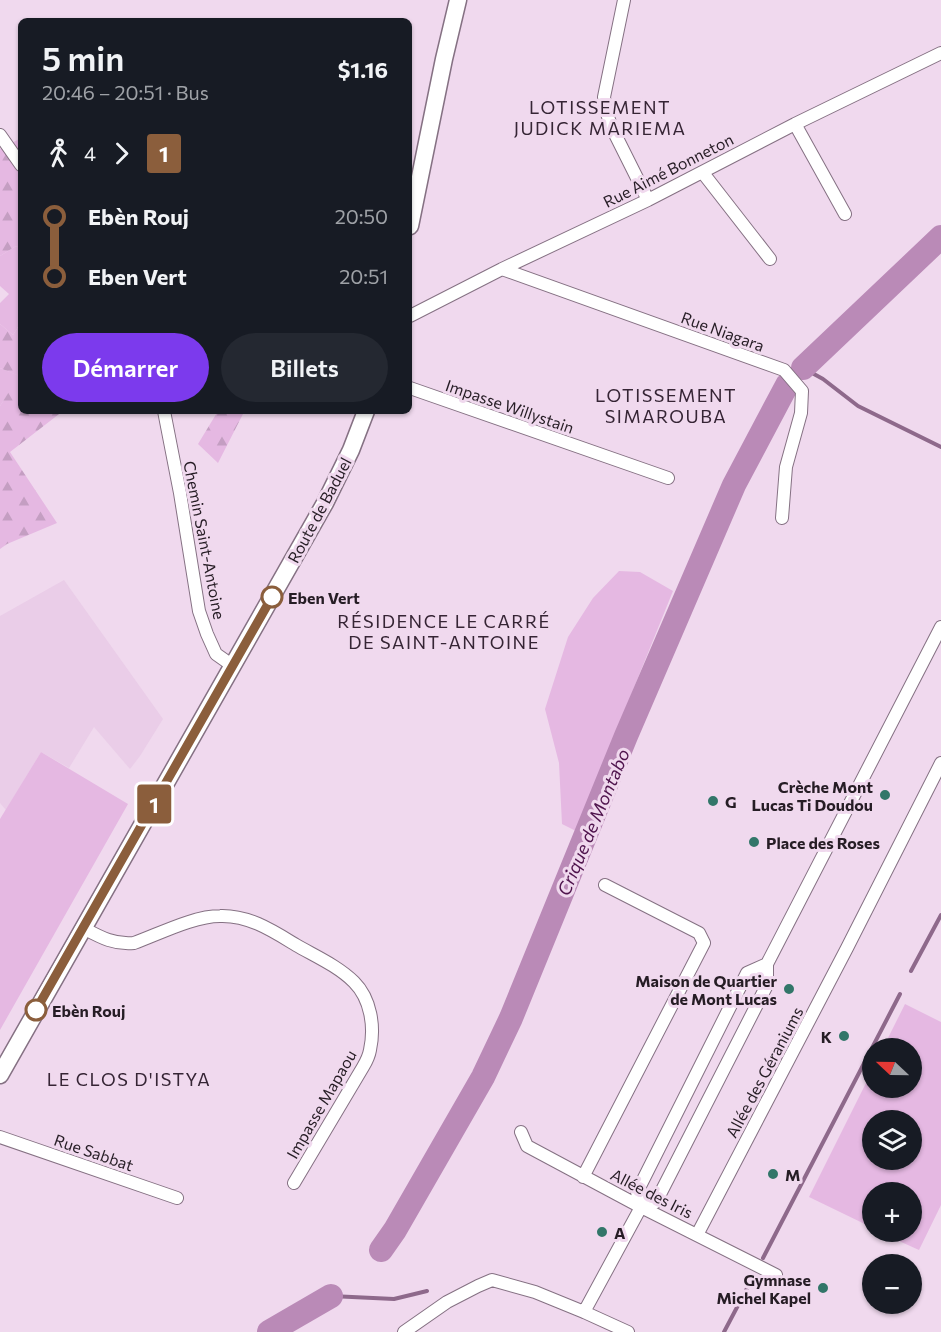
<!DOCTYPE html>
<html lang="fr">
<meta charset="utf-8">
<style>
body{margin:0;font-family:Commissioner,sans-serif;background:#242831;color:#f1f3f6;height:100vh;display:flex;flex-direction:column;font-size:22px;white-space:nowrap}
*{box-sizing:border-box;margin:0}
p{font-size:20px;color:#9ea1a6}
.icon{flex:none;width:33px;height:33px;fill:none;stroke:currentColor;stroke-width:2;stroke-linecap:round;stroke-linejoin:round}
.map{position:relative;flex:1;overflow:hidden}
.drawer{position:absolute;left:18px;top:18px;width:394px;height:396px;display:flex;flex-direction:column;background:#171b24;border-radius:9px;box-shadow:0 2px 4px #0004}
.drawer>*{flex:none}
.badge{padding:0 12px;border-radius:4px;font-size:21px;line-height:39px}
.needle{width:39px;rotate:292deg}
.controls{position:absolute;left:862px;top:1038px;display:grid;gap:12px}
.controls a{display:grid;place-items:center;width:60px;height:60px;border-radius:50%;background:#171b24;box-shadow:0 2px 4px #0004;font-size:30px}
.map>.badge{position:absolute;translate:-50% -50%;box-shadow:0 0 0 3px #fff}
.legs{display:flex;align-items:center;gap:9px;height:66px;padding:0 24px;font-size:20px}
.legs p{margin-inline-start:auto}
.headline{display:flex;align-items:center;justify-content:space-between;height:102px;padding:0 24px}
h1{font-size:33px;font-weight:600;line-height:45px}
.action{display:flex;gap:12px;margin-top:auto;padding:12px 24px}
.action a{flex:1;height:69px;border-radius:36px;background:#7c3aed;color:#fff;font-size:24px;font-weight:600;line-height:69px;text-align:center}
.action a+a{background:#242831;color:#f1f3f6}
ul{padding:0 24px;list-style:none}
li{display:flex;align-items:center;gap:21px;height:60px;font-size:22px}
li i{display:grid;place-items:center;width:9px;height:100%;margin:0 8px;background:currentColor}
li i::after{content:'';width:15px;height:15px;margin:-8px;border:4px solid;border-radius:50%;background:#171b24}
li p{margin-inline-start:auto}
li:first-child i{background:linear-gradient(#0000 50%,currentColor 0)}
li:last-child i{background:linear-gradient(currentColor 50%,#0000 0)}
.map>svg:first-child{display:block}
.built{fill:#eacde8}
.grass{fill:#e5b8e2;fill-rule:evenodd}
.forest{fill:url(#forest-firs)}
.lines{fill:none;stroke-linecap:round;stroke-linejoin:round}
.stream{stroke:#8e698b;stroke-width:4}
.river{stroke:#ba8ab7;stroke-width:24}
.street-casing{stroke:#857183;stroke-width:14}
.secondary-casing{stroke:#857183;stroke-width:19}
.street{stroke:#fff;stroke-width:12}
.secondary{stroke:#fff;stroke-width:16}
.line-1-casing{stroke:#fff;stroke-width:14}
.line-1{stroke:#8b5e3c;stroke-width:9}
.stop-1-dot{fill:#fff;stroke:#8b5e3c;stroke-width:3}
.poi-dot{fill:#327669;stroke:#f0d9ee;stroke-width:2}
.labels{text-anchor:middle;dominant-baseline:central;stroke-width:6;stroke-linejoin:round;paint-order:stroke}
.street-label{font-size:16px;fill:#261d25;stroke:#f0d9ee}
.stop-label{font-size:16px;font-weight:bold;fill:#261d25;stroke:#f0d9ee;text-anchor:start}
.poi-label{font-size:16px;font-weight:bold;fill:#261d25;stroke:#f0d9ee;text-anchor:end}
.neighbourhood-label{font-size:18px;letter-spacing:1.5px;fill:#362535;stroke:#f0d9ee}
.water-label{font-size:18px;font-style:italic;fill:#4f144d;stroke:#f0d9ee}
</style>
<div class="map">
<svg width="941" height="1332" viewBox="0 0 941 1332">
<defs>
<pattern id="forest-firs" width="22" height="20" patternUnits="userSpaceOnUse" patternTransform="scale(1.5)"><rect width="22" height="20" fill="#e5b8e2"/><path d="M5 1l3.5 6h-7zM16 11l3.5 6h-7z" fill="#c49ec2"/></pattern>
</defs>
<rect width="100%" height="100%" fill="#f0d9ee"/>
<path class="built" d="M64,580L163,719L140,756L130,769L94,727L69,768L41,752L6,810L0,803V616Z"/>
<path class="grass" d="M16,246L21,249V322L13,335L0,324V303L9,294L0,286V256Z
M0,368L20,376L0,406Z
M619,571L640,572L673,591L576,831L562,824L559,763L545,709L568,637L593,598Z
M41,752L128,804L0,1030V819Z
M905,1004L941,1022V1205L919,1250L879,1232H912V1192H873V1228L809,1197L873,1069V1088H912V1048H883ZM873,1120H912V1160H873Z"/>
<path class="forest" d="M21,138V249L16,246L0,256V149Z
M21,322V411H63L10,452L57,523L7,544L0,549V406L19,376L0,368V324L13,335Z
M218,411H243V414L218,463L198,444Z"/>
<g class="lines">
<path class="stream" d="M803,368L823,379L858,406L941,447
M911,971L941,915
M763,1258L900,994
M331,1296L394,1299L427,1291
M724,1332L753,1277"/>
<path class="river" d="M803,368L941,237
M381,1250L395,1230L483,1077L511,1018L626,736L734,485L787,385
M269,1332L331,1296"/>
<defs>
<path id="street" d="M624,0L604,97L606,111L612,128L648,200
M795,124L845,214
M0,135L21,165
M703,173L770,259
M502,269L784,370L802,391L801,413L786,467L782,518
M410,316L502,269L648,200L795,124L941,53
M410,388L668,478
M164,411L180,493L199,611L207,634L216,654L233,666
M83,928C100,937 114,945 134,943C159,934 194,916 220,916C249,915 273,931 296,945C315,956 338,966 354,982C371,999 375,1027 370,1050C369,1056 366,1062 363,1067L294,1183
M521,1132L527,1146L641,1207L776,1275
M0,1137L177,1198
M583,1177L704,943L699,933L605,885
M641,1207L637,1192L747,973L767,964
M697,1235L847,948L941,763
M584,1312L641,1207L656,1202L767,985V964L941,627
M404,1332L447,1302L478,1286L492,1280L535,1292L584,1312L628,1332"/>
<path id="secondary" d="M410,226L444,59L458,0
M0,1075L325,503L351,450L366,411"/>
</defs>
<use href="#street" class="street-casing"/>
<use href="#secondary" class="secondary-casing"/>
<use href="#street" class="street"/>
<use href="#secondary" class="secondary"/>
</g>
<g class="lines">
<defs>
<path id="line-1" d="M36,1010L272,597"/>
</defs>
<use href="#line-1" class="line-1-casing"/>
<use href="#line-1" class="line-1"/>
</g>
<g class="stop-1-dot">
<circle cx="272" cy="597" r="10"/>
<circle cx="36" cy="1010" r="10"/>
</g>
<g class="poi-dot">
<circle cx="885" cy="795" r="6"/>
<circle cx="713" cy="801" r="6"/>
<circle cx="754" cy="842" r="6"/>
<circle cx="789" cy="989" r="6"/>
<circle cx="844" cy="1036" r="6"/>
<circle cx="773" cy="1174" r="6"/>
<circle cx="602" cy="1232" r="6"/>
<circle cx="823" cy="1288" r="6"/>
</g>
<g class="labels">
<g class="street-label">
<text transform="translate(668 170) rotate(-27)">Rue Aimé Bonneton</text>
<text transform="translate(723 331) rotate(20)">Rue Niagara</text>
<text transform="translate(510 406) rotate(19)">Impasse Willystain</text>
<text transform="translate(319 510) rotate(-62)">Route de Baduel</text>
<text transform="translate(205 540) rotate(79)">Chemin Saint-Antoine</text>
<text transform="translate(764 1072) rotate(-62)">Allée des Géraniums</text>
<text transform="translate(321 1104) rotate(-60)">Impasse Mapaou</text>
<text transform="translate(94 1152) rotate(19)">Rue Sabbat</text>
<text transform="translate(652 1193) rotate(27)">Allée des Iris</text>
</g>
<g class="stop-label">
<text x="288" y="597">Eben Vert</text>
<text x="52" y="1010">Ebèn Rouj</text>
</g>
<g class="poi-label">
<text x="873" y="786">Crèche Mont<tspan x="873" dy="18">Lucas Ti Doudou</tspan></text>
<text x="725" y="801" text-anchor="start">G</text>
<text x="766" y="842" text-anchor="start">Place des Roses</text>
<text x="777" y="980">Maison de Quartier<tspan x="777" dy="18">de Mont Lucas</tspan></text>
<text x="832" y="1036">K</text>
<text x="785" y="1174" text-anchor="start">M</text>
<text x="614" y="1232" text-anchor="start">A</text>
<text x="811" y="1279">Gymnase<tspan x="811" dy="18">Michel Kapel</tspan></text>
</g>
<g class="neighbourhood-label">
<text x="600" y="107">LOTISSEMENT<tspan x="600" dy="21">JUDICK MARIEMA</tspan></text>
<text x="666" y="395">LOTISSEMENT<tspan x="666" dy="21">SIMAROUBA</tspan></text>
<text x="444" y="621">RÉSIDENCE LE CARRÉ<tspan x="444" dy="21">DE SAINT-ANTOINE</tspan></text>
<text x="129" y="1079">LE CLOS D'ISTYA</text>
</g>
<g class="water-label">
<text transform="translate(593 822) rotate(-67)">Crique de Montabo</text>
</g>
</g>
</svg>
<div class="controls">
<a><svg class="needle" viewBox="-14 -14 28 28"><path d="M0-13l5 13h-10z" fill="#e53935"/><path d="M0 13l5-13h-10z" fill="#9ea1a6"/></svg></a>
<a><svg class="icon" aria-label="layers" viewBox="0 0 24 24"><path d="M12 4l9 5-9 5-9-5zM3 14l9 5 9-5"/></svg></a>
<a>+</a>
<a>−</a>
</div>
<b class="badge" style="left:154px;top:804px;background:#8b5e3c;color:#fff">1</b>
<section class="drawer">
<div class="headline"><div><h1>5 min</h1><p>20:46 – 20:51 · Bus</p></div><b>$1.16</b></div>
<div class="legs"><svg class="icon" aria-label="walk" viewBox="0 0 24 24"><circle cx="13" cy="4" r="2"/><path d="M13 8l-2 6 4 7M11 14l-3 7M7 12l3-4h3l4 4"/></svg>4<svg class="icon" aria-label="forward" viewBox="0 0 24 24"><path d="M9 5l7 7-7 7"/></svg><b class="badge" style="background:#8b5e3c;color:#fff">1</b></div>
<ul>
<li><i style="color:#8b5e3c"></i><b>Ebèn Rouj</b><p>20:50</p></li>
<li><i style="color:#8b5e3c"></i><b>Eben Vert</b><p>20:51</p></li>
</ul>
<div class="action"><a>Démarrer</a><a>Billets</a></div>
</section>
</div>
